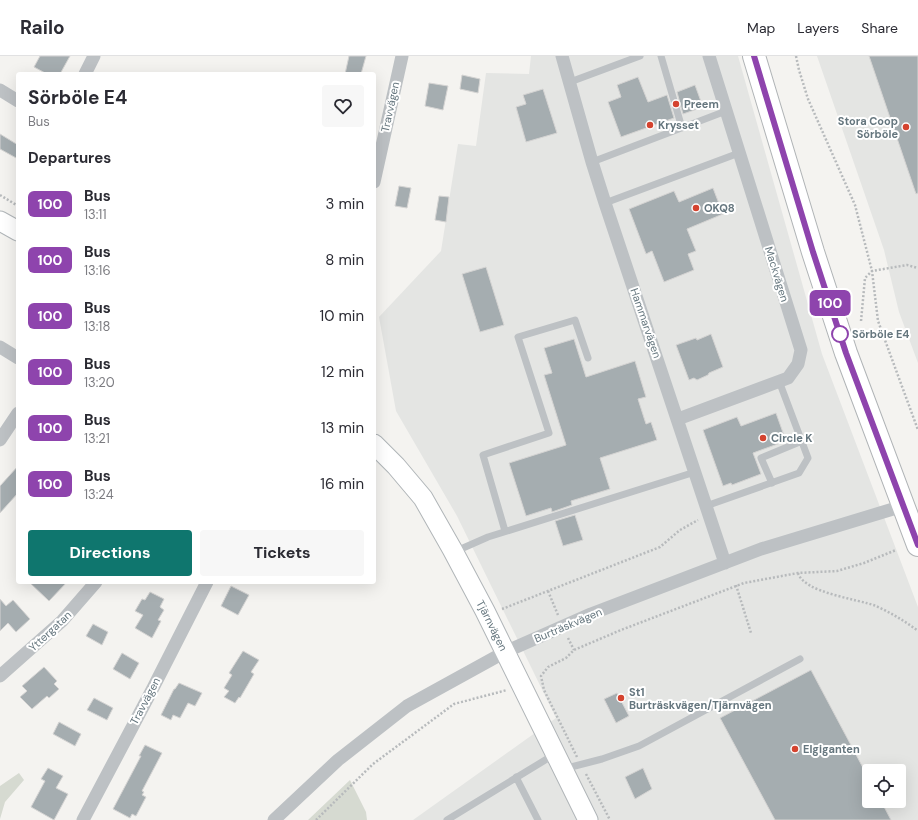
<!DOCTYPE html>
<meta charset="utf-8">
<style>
body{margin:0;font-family:"DM Sans",sans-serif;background:#f7f7f7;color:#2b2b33;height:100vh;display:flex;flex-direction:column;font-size:15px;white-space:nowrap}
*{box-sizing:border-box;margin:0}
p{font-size:13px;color:#7c7c81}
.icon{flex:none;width:22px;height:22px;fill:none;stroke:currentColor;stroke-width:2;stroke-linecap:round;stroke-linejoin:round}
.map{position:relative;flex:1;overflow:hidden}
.sheet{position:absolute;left:16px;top:16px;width:360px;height:512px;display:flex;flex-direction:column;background:#fff;border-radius:4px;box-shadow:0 4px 16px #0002}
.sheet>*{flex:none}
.badge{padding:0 8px;border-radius:6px;font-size:14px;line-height:26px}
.fabs{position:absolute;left:862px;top:708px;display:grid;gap:8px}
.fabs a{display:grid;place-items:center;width:44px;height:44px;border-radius:4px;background:#fff;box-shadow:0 4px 16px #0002;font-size:20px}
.map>.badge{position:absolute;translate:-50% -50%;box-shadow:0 0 0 2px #fff}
h2{padding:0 12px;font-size:15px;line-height:36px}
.round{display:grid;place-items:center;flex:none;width:42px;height:42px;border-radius:4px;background:#f7f7f7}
.summary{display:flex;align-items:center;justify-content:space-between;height:68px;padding:0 12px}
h1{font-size:19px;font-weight:700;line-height:30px}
.action{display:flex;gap:8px;margin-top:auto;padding:8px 12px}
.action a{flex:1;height:46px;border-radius:4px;background:#0f766e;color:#fff;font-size:16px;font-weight:700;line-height:46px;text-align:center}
.action a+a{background:#f7f7f7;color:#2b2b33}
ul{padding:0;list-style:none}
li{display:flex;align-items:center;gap:12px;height:56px;padding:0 12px}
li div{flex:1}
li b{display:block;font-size:15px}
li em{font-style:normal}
li .badge{min-width:44px;font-weight:700;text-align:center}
header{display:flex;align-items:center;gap:24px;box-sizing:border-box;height:56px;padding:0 20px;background:#fff;border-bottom:1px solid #e1e1e2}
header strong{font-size:19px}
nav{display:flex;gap:22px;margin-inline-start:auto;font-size:14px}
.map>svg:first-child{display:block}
.built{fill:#e4e5e3;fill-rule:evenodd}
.green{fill:#d6dad1}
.building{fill:#a5adb0;stroke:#d5d4d3}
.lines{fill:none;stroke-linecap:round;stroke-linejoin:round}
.secondary-casing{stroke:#b0b5b8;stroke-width:21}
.highway-casing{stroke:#b0b4b6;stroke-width:24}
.path{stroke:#b7babc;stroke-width:2.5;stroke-dasharray:2 2;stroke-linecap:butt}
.lane{stroke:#bdc1c4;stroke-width:7}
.street{stroke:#bdc1c4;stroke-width:13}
.secondary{stroke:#fff;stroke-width:19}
.highway{stroke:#fff;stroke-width:22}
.line-casing{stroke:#fff;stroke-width:9}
.line{stroke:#8e44ad;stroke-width:6}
.poi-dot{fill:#d4432f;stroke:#fff;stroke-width:1.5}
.stop-dot{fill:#fff;stroke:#8e44ad;stroke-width:2}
.labels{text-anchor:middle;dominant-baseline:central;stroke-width:4;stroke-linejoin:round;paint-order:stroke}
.poi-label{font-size:11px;font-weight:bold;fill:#65767e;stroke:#fff;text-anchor:start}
.street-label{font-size:11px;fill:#65767e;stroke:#fff}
.stop-label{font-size:11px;font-weight:bold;fill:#65767e;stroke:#fff;text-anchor:start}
</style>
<header>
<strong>Railo</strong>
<nav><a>Map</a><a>Layers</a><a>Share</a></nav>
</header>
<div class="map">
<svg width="918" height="764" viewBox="0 0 918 764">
<rect width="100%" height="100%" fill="#f4f3f0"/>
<path class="built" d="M531,0H738L822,298L918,551V764H413L556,662L457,460L396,355L379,261L441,195L458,88L476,90L486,17L529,18ZM869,715H899V745H869Z
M817,0H918V307L899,256L884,194Z"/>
<path class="green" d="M19,717L24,724L5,746L0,763V730Z
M350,724L366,756L367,764H308Z"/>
<path class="building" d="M40,0H70L60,18H47L34,11Z
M349,0H366L361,18H345Z
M869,0H918V137L916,138Z
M462,19L480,23L478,37L460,33Z
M638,21L648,46L667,39L674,62L621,81L608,46L621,41L617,29Z
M429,27L448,30L443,54L425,50Z
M695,29L703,51L683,58L677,36Z
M543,33L557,77L526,86L516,51L526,48L523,39Z
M0,78L18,89V103L0,93Z
M399,130L411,132L407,152L395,150Z
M713,132L723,158L687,173L696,195L688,198L694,214L664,226L652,195L646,198L629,153L674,135L679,146Z
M439,140L449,141L446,166L435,164Z
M486,211L504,269L480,276L462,218Z
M711,278L723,311L709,317L708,319L697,324L694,322L689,324L676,289L696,282L697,284Z
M574,283L586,321L635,305L646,341L638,343L646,368L651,366L657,384L600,402L610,433L571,445L572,449L552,456L551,452L526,460L509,407L566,389L544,319L552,317L544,292Z
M776,357L786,385L753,397L761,418L732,429L731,427L723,430L703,374L737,361L741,370Z
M18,410V437L0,457V430Z
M575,459L583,484L563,490L555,465Z
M29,526H67L49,545Z
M231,530L249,539L238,559L221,550Z
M150,536L164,543L160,551L164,554L158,564L161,565L152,582L135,572L143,559L135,555L142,543L145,544Z
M0,543L6,550L13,544L30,563L16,576L8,567L0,575Z
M93,568L108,576L102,589L86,580Z
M243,595L259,604L251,616L254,618L240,642L239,641L235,647L224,641L229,635L224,632L232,619L229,617Z
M122,597L139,607L130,623L113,613Z
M44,611L57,625L54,628L59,633L49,642L47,640L32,653L20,641L27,635L22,630Z
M811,614L869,723V745H881L891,764H775L720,662Z
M179,627L202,637L195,650L188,647L180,662L173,659L171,664L161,659L174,633H175Z
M617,637L629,660L616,667L604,643Z
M94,642L113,652L107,664L87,654Z
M59,666L81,678L75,690L53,678Z
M145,689L162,697L142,735L144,736L142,739L146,741L136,760L132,758L130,762L113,753L141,700H139Z
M48,712L63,720L56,732L68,738L54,764L31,751L45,725L41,723Z
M643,712L652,733L635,743L625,721Z"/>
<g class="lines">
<defs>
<g id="secondary">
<path d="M0,165L18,175"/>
<path id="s1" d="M374,388L396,410L423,442L452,493L485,555L588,764"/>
</g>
<path id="highway" d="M754,0L813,196L846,297L918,489"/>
</defs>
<use href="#secondary" class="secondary-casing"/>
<use href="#highway" class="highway-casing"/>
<path class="path" d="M796,0L799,14L808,43L855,149L872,215L878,265L918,374
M0,139L18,150
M861,265L865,222L872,215L907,209L918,212
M798,517C804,537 858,543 876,550C891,557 905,565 918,575
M736,529L751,577
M548,535L558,559
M502,553L660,491L680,474L698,464
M568,582L574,594
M577,701L544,634L541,620L548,611L566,602L574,594L621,574L744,527L798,517L837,515L864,507L896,494
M586,718L610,764
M316,764L373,708L454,648L507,634"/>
<path class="lane" d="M661,0L682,72
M570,26L640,0
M592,106L726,55
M605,147L739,97
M772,427L761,402L802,385
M706,450L799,417L808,402L779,325
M505,475L483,399L549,377L518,281L575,264L588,302
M454,493L463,492L488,481L695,416
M563,713L602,703L639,690L800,603
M516,721L538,764
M447,764L555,698"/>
<path class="street" d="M562,0L592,106L605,147L725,507
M85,18L94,0
M0,34L18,45
M374,126L402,0
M0,291L18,302
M678,363L788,322L798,308L801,294L709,0
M0,384L18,357
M0,620L62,565L96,526
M83,764L153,632L207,526
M274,764L338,704L407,650L505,596L591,558L761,493L903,450"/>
<use href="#secondary" class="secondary"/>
<use href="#highway" class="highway"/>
</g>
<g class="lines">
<defs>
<path id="line" d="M754,0L813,196L846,297L918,489"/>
</defs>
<use href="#line" class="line-casing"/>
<use href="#line" class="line"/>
</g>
<g class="poi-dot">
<circle cx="676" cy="48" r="4"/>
<circle cx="650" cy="69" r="4"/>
<circle cx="906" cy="71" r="4"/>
<circle cx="696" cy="152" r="4"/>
<circle cx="763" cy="382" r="4"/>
<circle cx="621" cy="642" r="4"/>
<circle cx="795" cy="693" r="4"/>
</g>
<circle class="stop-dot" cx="840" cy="278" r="8"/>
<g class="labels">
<g class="poi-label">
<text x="684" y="48">Preem</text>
<text x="898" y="65" text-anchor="end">Stora Coop<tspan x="898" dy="13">Sörböle</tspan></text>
<text x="658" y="69">Krysset</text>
<text x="704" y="152">OKQ8</text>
<text x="771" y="382">Circle K</text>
<text x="629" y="636">St1<tspan x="629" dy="13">Burträskvägen/Tjärnvägen</tspan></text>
<text x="803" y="693">Elgiganten</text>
</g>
<g class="street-label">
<text transform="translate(390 51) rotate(-78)">Travvägen</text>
<text transform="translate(777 218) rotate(73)">Mackvägen</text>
<text transform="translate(646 267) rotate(71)">Hammarvägen</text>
<text stroke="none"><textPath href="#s1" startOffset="218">Tjärnvägen</textPath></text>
<text transform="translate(568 569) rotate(-23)">Burträskvägen</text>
<text transform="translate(50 575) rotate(-43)">Yttergatan</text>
<text transform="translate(145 645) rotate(-62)">Travvägen</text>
</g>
<g class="stop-label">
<text x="852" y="278">Sörböle E4</text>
</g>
</g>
</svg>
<div class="fabs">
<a><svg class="icon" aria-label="locate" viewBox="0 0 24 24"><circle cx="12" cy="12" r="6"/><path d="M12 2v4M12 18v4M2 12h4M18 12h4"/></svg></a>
</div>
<b class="badge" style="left:830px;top:247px;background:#8e44ad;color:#fff">100</b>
<section class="sheet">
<div class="summary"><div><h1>Sörböle E4</h1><p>Bus</p></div><a class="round"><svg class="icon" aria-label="heart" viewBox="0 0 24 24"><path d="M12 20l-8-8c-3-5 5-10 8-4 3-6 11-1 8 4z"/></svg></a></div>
<h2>Departures</h2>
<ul>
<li><span class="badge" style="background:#8e44ad;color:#fff">100</span><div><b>Bus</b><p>13:11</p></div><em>3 min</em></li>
<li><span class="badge" style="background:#8e44ad;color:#fff">100</span><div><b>Bus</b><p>13:16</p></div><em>8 min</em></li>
<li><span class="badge" style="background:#8e44ad;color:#fff">100</span><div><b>Bus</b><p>13:18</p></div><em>10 min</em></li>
<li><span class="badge" style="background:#8e44ad;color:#fff">100</span><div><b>Bus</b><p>13:20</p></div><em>12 min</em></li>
<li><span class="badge" style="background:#8e44ad;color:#fff">100</span><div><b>Bus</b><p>13:21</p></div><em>13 min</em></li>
<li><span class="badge" style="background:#8e44ad;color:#fff">100</span><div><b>Bus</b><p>13:24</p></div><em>16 min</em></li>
</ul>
<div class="action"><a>Directions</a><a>Tickets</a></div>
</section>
</div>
